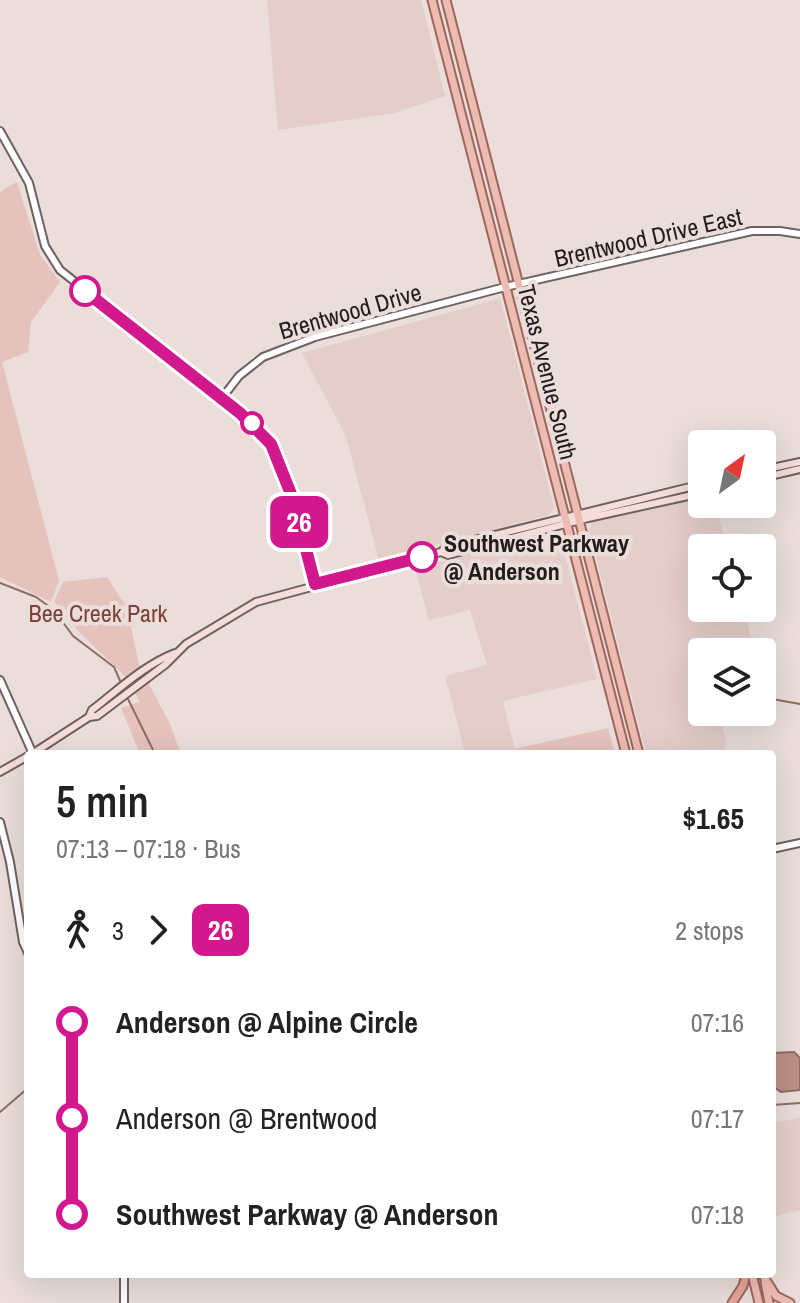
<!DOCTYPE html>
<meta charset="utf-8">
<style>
body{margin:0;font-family:"Archivo Narrow",sans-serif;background:#f6f6f6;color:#222;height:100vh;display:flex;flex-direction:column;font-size:30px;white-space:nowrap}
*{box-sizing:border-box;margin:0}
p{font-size:26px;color:#767676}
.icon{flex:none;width:44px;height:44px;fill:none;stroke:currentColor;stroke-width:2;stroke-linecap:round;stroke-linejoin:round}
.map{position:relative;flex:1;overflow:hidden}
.panel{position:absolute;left:24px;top:750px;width:752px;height:528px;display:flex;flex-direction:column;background:#fff;border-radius:8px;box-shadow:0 8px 32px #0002}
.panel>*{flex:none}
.badge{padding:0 16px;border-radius:12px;font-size:28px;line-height:52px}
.needle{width:52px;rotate:33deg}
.tools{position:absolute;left:688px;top:430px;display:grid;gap:16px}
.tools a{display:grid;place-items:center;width:88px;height:88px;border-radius:8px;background:#fff;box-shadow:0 8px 32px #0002;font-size:40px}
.map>.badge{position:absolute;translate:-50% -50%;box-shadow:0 0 0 4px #fff}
.legs{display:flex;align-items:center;gap:12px;height:88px;padding:0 32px;font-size:26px}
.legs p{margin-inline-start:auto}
.summary{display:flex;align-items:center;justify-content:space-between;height:136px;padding:0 32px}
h1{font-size:44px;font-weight:600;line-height:60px}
ul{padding:0 32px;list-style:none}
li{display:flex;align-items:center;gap:28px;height:96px;font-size:30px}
li i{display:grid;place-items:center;width:12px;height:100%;margin:0 10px;background:currentColor}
li i::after{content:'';width:20px;height:20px;margin:-10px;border:6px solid;border-radius:50%;background:#fff}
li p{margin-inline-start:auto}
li:first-child i{background:linear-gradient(#0000 50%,currentColor 0)}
li:last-child i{background:linear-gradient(currentColor 50%,#0000 0)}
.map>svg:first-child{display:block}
.built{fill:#e4ceca}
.green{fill:#e5c2bc}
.water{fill:#bd8f86;stroke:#8e6d66;stroke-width:2}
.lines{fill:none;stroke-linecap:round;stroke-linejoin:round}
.stream{stroke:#8e6d66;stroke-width:2}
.tertiary-casing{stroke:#6e6260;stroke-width:10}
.secondary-casing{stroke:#6e6260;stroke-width:10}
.primary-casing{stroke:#9e665c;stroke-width:11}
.trunk-casing{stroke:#9e665c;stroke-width:11}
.tertiary{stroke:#fff;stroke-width:6}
.secondary{stroke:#f6ddd9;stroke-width:6}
.primary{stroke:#ecbbb2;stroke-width:7}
.trunk{stroke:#e6a498;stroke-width:7}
.line-1-casing{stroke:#fff;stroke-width:18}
.line-1{stroke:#d2188d;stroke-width:12}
.stop-1-dot{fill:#fff;stroke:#d2188d;stroke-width:4}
.labels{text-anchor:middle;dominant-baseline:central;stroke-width:8;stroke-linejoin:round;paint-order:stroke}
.street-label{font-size:24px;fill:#221d1c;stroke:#eaddda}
.stop-label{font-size:24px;font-weight:bold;fill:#221d1c;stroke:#eaddda;text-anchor:start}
.park-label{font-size:24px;fill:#7e4137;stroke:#eaddda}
</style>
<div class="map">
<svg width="800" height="1303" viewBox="0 0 800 1303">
<rect width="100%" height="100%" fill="#eaddda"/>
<path class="built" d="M267,0H421L445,96L395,113L278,130Z
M498,299L501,301L554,508L552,512L549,515L379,560L346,436L302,353Z
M702,495V504H715L727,548H702V608H744L754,652H702V712H719L726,743L724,754H646L589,530L592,522Z
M543,536L551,537L562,543L597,679L503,701L515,749L493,754H465L445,676L487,665L470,610L429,620L415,568Z
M800,1118V1210L772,1217V1123Z"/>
<path class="green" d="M17,182L40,255L60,282L31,322L28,352L2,362L59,581L51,602L0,577V192Z
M107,577L127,608L139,665L170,724L181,754H140L121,708L140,702L124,675L80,633L54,601L63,582Z
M608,728L615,754H493Z"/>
<path class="water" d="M794,1052L800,1058V1090L781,1092L772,1086V1053Z"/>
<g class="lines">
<path class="stream" d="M0,583L36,597L54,610L73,636L114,667L121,683
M128,699L155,754
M762,700L772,699L800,704
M772,1105L800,1103
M0,1112L28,1088"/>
<defs>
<path id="tertiary" d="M0,131L29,183L45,246L60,270L240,413L271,444L293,499L315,584
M222,398L239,376L263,357L315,337L505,287L752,231H780L800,234
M0,680L33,754
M0,822L10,862L23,942L28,953
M772,849L800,843
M124,1274V1303"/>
<path id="secondary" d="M762,470L800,462
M762,478L800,469
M441,552L446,547L702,484
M89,717L92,710C118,690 144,665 175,653
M32,754L89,717L97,716L166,664L186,644L256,602L441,552L448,555L588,518L702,493
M0,772L28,756"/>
<path id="primary" d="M432,0L626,754
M446,0L639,754
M752,1274L759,1303
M764,1277L776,1296L790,1303
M765,1282L769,1303"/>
<path id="trunk" d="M732,1303L743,1286L746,1274"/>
</defs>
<use href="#tertiary" class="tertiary-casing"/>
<use href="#secondary" class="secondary-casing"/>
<use href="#primary" class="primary-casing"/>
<use href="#trunk" class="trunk-casing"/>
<use href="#tertiary" class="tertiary"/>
<use href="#secondary" class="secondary"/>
<use href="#primary" class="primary"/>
<use href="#trunk" class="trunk"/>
</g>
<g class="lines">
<defs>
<path id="line-1" d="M85,291L240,413L271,444L293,499L315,584L422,557"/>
</defs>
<use href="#line-1" class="line-1-casing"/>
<use href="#line-1" class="line-1"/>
</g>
<g class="stop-1-dot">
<circle cx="85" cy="291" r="14"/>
<circle cx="252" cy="423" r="10"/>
<circle cx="422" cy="557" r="14"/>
</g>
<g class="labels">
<g class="street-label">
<text transform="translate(648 237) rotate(-13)">Brentwood Drive East</text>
<text transform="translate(350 311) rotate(-16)">Brentwood Drive</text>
<text transform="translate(548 372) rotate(76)">Texas Avenue South</text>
</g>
<g class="stop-label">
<text x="444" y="543">Southwest Parkway<tspan x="444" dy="28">@ Anderson</tspan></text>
</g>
<g class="park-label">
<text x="98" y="613">Bee Creek Park</text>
</g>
</g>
</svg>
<div class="tools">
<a><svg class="needle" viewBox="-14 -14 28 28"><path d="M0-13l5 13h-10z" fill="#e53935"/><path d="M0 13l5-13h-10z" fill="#767676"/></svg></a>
<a><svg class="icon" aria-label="locate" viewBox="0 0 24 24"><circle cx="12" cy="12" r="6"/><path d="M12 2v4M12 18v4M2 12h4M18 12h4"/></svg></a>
<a><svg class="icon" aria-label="layers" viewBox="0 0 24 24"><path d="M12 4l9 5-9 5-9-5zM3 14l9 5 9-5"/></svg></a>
</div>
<b class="badge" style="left:299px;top:522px;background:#d2188d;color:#fff">26</b>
<section class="panel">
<div class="summary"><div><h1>5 min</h1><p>07:13 – 07:18 · Bus</p></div><b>$1.65</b></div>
<div class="legs"><svg class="icon" aria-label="walk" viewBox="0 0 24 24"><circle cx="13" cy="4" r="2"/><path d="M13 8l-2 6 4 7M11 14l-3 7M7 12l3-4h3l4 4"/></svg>3<svg class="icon" aria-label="forward" viewBox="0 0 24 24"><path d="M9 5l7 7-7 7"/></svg><b class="badge" style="background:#d2188d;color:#fff">26</b><p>2 stops</p></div>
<ul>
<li><i style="color:#d2188d"></i><b>Anderson @ Alpine Circle</b><p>07:16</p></li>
<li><i style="color:#d2188d"></i><span>Anderson @ Brentwood</span><p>07:17</p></li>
<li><i style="color:#d2188d"></i><b>Southwest Parkway @ Anderson</b><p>07:18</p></li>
</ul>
</section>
</div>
